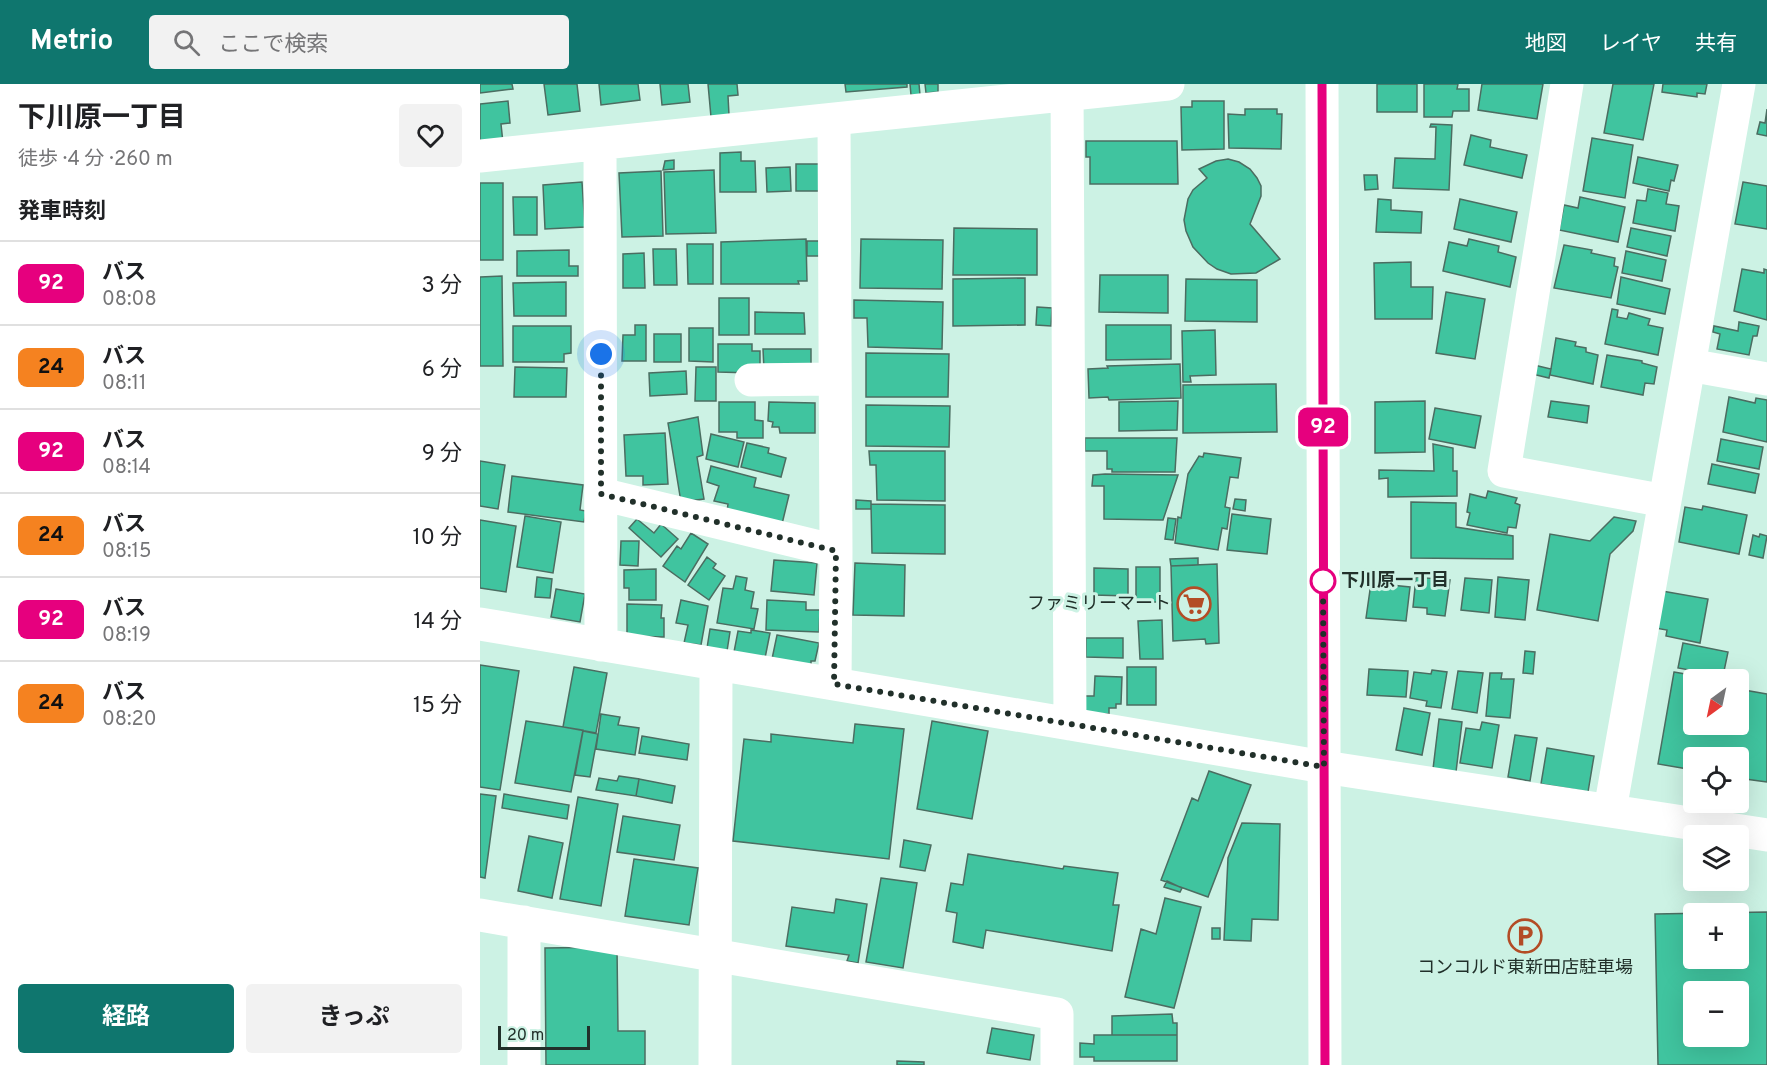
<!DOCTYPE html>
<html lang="ja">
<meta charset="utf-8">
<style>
body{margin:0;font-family:Overpass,"Noto Sans JP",sans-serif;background:#f2f2f2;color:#202124;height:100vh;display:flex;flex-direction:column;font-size:22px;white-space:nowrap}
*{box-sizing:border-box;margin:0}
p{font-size:20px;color:#757577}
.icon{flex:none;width:33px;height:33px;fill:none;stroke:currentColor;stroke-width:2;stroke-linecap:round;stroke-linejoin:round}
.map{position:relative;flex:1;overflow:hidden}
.panel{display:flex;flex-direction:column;background:#fff;width:480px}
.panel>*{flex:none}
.badge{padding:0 12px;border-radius:9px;font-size:21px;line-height:39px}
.needle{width:39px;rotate:213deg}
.buttons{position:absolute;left:1203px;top:585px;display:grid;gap:12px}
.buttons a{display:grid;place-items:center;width:66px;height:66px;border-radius:6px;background:#fff;box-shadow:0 6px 24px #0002;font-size:30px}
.scale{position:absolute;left:18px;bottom:15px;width:92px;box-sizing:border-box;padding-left:6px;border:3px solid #21302a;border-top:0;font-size:16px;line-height:21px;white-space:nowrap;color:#21302a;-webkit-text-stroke:4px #ccf2e4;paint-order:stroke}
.you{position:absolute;width:30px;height:30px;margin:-15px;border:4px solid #fff;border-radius:50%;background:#1a73e8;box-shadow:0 0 0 9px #1a73e833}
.map>.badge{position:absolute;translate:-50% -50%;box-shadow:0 0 0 3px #fff}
h2{padding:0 18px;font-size:22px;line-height:54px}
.round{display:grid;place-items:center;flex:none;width:63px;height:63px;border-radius:6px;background:#f2f2f2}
.headline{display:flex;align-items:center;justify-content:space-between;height:102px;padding:0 18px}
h1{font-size:28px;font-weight:700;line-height:45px}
.primary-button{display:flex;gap:12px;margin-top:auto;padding:12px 18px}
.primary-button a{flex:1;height:69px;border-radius:6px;background:#0f766e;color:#fff;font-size:24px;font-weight:700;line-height:69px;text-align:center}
.primary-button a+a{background:#f2f2f2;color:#202124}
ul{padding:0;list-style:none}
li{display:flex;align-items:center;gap:18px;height:84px;padding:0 18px;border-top:2px solid #e0e0e0}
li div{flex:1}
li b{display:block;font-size:22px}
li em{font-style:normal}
li .badge{min-width:66px;font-weight:700;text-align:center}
header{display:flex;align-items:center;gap:36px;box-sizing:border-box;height:84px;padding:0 30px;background:#0f766e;color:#fff}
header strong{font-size:28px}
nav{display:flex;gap:33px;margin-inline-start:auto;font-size:21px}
.search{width:420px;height:54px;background:#f2f2f2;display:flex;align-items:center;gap:15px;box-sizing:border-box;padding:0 21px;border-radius:6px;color:#757577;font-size:22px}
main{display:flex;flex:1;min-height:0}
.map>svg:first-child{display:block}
.building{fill:#40c49f;stroke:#4b6d61;stroke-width:1.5;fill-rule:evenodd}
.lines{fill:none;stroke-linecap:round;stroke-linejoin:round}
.minor{stroke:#fff;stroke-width:33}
.tertiary{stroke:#fff;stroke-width:33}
.line-casing{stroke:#fff;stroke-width:14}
.line{stroke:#e6007e;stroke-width:9}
.walk{stroke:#21302a;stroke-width:6;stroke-dasharray:0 10.8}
.stop-dot{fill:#fff;stroke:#e6007e;stroke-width:3}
.labels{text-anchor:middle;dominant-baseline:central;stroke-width:6;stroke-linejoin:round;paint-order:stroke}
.stop-label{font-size:18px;font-weight:bold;fill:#21302a;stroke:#ccf2e4;text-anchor:start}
.poi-label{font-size:18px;fill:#21302a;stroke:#ccf2e4;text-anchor:end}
</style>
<header>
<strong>Metrio</strong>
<div class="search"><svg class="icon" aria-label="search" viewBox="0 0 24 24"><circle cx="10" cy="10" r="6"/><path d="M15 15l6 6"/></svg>ここで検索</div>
<nav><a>地図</a><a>レイヤ</a><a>共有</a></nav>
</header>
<main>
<section class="panel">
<div class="headline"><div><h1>下川原一丁目</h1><p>徒歩 · 4 分 · 260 m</p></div><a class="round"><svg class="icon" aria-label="heart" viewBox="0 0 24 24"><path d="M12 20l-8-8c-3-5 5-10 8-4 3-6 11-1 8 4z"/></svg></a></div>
<h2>発車時刻</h2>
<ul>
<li><span class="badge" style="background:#e6007e;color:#fff">92</span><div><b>バス</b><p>08:08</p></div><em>3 分</em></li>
<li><span class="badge" style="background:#f58220;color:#111">24</span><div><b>バス</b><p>08:11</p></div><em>6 分</em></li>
<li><span class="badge" style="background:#e6007e;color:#fff">92</span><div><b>バス</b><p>08:14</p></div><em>9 分</em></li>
<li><span class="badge" style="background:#f58220;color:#111">24</span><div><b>バス</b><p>08:15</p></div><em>10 分</em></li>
<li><span class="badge" style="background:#e6007e;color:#fff">92</span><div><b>バス</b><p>08:19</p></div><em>14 分</em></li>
<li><span class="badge" style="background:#f58220;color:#111">24</span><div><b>バス</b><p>08:20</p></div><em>15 分</em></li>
</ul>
<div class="primary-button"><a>経路</a><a>きっぷ</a></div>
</section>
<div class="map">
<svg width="1287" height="981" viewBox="0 0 1287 981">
<rect width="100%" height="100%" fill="#ccf2e4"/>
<path class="building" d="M0,0H32L33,5L0,9Z
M64,0H97L100,27L68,31Z
M119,0H158L160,16L121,21Z
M180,0H208L210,18L182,21Z
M228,0H257L258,11L248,12L249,31L231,33Z
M365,0H427V3L366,8Z
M430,0H439L440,11H431Z
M445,0H458V8L446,9Z
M897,0H937V28H897Z
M944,0H978L977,5H989V27H973L972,33H944Z
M1002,0H1063L1057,35L998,26Z
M1133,0H1174L1163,56L1124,49Z
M1183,0H1227L1225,10L1217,9V13L1182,8Z
M28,17L30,39L21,40L23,59L0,62V20Z
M712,17H744V65L702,66L701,23H712Z
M765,25H797V30H802L801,65L749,64L748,30L765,31Z
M1287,25V52L1277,50L1280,38L1285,39Z
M951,40L972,41L969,106L913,104L915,74L955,75L956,43H950Z
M991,51L1011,56L1010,63L1047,71L1042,94L984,81Z
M1112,54L1153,61L1145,114L1103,107Z
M606,57H697L698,100H610V73H606Z
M261,68V77H275L276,108H240V69Z
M1158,73L1198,81L1194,97L1191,96L1189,107L1153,99Z
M748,75L759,78L770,85L777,94L781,102V112L770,140L800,175L776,189L751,190L737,185L728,179L713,163L706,147L704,136L708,115L713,106L727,94L719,85L736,77Z
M194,76V85L183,86L185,77Z
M316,80H339L340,107H316Z
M310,83L311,107L287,108L286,84Z
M234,86L236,149L186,150L184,88Z
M181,87L183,152L142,153L139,89Z
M884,91H897L898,105L885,106Z
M102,98L105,143L65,145L63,101Z
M1263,98L1287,102V145L1255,140Z
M0,99H23V176H0Z
M1168,105L1188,109L1186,120L1199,122L1195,147L1153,139L1157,116L1166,117Z
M33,113H57V151H34Z
M1100,113L1145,123L1138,158L1079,146L1084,121L1098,124Z
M898,115L911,116V126L942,128L941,149L896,148Z
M980,115L1037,128L1031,158L974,145Z
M474,144L557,145V191H473Z
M1151,144L1191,152L1187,172L1147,163Z
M326,155L327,197H318L319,200H241V158Z
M381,155L463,156L462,205L380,204Z
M989,155L1019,162L1018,168L1036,173L1030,203L963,187L969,158L987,162Z
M327,157H340V172H327Z
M207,160H233V200H208Z
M1084,161L1112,166L1111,169L1135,174L1134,182L1138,183L1131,214L1074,204Z
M173,165H196L197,201H174Z
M89,166V182H98V192H37V167Z
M1146,167L1186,176L1182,197L1142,189Z
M164,169L165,204H143V170Z
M931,178V203H953L952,235H895L894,179Z
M1262,185L1284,189V185L1287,186V236L1254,227Z
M620,191H688V229L619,228Z
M22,192L23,282H0V193Z
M1141,193L1190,205L1185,230L1137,220Z
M545,194V241L473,242V195Z
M706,195L777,196V238L705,237Z
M86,198V232H34L33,199Z
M966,208L1005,215L995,275L956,269Z
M239,214H269V251H239Z
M374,216L463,218L462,265L388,263L387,234H374Z
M557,223L572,224L571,242L556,241Z
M1132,225L1138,226L1137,233L1147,235L1149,229L1170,235L1168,241L1183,244L1178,271L1125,260Z
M275,228L324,229L325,250H275Z
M1259,238L1279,242L1277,252H1273L1269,271L1237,265L1240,250L1233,248L1234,242L1258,247Z
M155,241H166V277H142L143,251H155Z
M626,241H691V275L626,276Z
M33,242H91V269L84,270V278H33Z
M209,244H233V278L209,277Z
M735,246L736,291L710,292L711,298H703L702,247Z
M174,250H201V278H174Z
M1076,254L1096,258L1095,262L1106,264V268L1118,271L1113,300L1070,291Z
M238,260H272V267H280V284L272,289L238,288Z
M283,265H331V286H284Z
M386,269L469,270L468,313H386Z
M1127,271L1162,277V279L1177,283L1174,300L1165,299L1163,311L1121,303Z
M700,280L701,314L629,316L628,313L609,314L608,285L628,284L627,282Z
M1054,281L1071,285L1069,294L1052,290Z
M35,283L87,284L86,313H34Z
M216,283H236V317H215Z
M206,287L207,310L170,312L169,289Z
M796,300L797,348L703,349V301Z
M1249,313L1275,319L1276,314L1287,316V358L1243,348Z
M698,317L697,346L639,347V318Z
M945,317V368L895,369V318Z
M1071,317L1109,322L1107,339L1068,333Z
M239,318H275V336L283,337V354H257V348H239Z
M289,318L335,319V349H300L299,343H292L293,338L288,337Z
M386,321L470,322L469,363L386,362Z
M955,324L1001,332L995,364L949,355Z
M218,333L223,371L217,373L224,415L201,418L188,339Z
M185,349L188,400L163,401V392H146L144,351Z
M231,350L264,358L258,383L226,375Z
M605,354H697L695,388H632V385H627V367H605Z
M1241,355L1283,363L1279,385L1237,377Z
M267,359L289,364L288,369L306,374L301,393L261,383Z
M953,360L973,364V387H977V412L908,413V394L899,395V386L954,387Z
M389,367H465V417L397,416L396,381H390Z
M724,369L761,374L758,394L750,393L745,423L750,424L747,445L742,444L738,466L695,459L698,433L701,434L708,390L719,372L723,373Z
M0,377L25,381L18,425L0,422Z
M1232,380L1279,390L1275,409L1228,400Z
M231,382L276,394L274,403L309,411L302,440L247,427L248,420L234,417L239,402L227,398Z
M625,390L698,391L683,436L624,435V402H612L613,391Z
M32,392L103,401L100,426L106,427L104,438L28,428Z
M1008,407L1037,414L1035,419L1040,421L1036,444L1028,443L1027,449L987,441L990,429L987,428L990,410L1006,414Z
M755,415L766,416L765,427L753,425Z
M376,416L391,417V425H376Z
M931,418L976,419V443L1033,452V475L931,474Z
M391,420L465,421V470L392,469Z
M1223,422L1267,431L1259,470L1199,458L1205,423L1222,426Z
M752,430L791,435L787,470L747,466Z
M45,432L81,438L73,489L37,483Z
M1134,433L1156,437L1153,447L1130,470L1118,537L1057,526L1070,450L1110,457Z
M688,434L696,435L693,456L685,455Z
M157,435L174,449L181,440L198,455L181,473L149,444Z
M0,436L36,442L26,508L0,504Z
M211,449L228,460L205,498L183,482L197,462L201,465Z
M1280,450L1287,452L1283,474L1269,471L1273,451L1279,453Z
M141,457H159L158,482L140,481Z
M227,473L236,480L233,484L245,492L229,516L208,501Z
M718,474V481L691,482L690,475Z
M294,476L337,479L334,511L291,507Z
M375,479L425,481L424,532L373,531Z
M737,480L739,559L726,560L725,555L693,557L691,482Z
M656,483H680V518H656Z
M614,484L648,485V512L614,511Z
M176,485V516H149V504H144V486Z
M256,492L267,494L265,506L274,508L271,524L278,525L274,545L237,539L243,504L253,505Z
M57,493L72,495L70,514L55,513Z
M936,493L970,496L965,532L947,530V524L933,523Z
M1018,493L1049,496L1045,536L1015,533Z
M985,494L1012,496L1009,529L981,526Z
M891,499L930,503L926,537L886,534Z
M76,505L105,510L100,538L71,533Z
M1182,507L1228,515L1220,559L1186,552L1187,546L1175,544Z
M201,516L228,522L221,561L204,559L208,541L196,539Z
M287,516L326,518V526H340L339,548L286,546Z
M147,520L182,521L181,534H184V553L147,552Z
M682,536L683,575H660L658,537Z
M230,545L250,548L247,567L227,564Z
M271,546L290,549L285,574L254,568L258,547L271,549Z
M297,551L339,559L335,577H331V581L292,575Z
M606,554H643V574L606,573Z
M1203,559L1248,568L1243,592L1198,584Z
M1045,567L1055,568L1053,590L1043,589Z
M0,581L39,587L20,706L0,703Z
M94,583L127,589L116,649L83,643Z
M647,583H676V621H647Z
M889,585L928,587L926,613L887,611Z
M952,586L967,588L961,624L946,622L947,617L930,614L934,588L951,590Z
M978,587L1003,589L997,629L972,625Z
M1194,588L1240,596H1214V640H1258V605L1287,610V698L1258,694V674H1214V686L1178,680Z
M1010,589H1022L1021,595H1034L1030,634L1006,632Z
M615,592L642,593L641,620H636V624H629V630L605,629V612H614Z
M924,624L950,629L942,671L916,666Z
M121,630L140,633L138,641L159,644L155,671L116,665Z
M959,635L982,638L976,688L953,685Z
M46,637L103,646L91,708L35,699Z
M452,637L508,647L492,735L437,725Z
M1002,638L1019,641L1012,684L980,679L986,644L1000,646Z
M375,640L424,645L409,775L253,757L264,655L291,658V650L373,659Z
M103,647L118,650L110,693L95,691Z
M1035,651L1057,654L1050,697L1028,693Z
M162,652L209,660L207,676L159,669Z
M1067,664L1114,672L1108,708L1061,700Z
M729,687L771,701L728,813L681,796L712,714L718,717Z
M139,692L159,695L156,712L116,706L119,694L137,697Z
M159,695L195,702L192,719L156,712Z
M0,710L16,712L5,794L0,793Z
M24,710L89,721L87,735L22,724Z
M98,713L138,720L121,822L80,815Z
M143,732L200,741L194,776L137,768Z
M762,739L800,740L798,836L772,835L771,857L744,856L748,774Z
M49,752L83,759L72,814L38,807Z
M424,756L451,761L445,787L420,783Z
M488,770L583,785L584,782L638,789L633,821H639L632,867L506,846L503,864L473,858L477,829L466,827L471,799L483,801Z
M154,775L218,784L209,841L145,832Z
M401,794L437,799L423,884L386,878Z
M687,797L702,804L700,808L684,803Z
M685,814L721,823L694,924L645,913L661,845L676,850Z
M356,815L387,820L378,879L367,877L369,871L306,862L312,823L354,829Z
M1287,828V981H1178L1175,830ZM1214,830H1258V874H1214ZM1214,908H1258V952H1214Z
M732,844H740V855H732Z
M137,863L138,947H165V981H66L65,864Z
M692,930L693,939H697V951H632V932Z
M512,944L554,951L550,976L507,969Z
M614,951H697V977H614V973H600V959L614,960Z
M417,977L444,978V981H417Z"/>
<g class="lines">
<path class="minor" d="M587,0L590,640
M1087,0L1024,387L1185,417
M354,36L356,467L355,600
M120,60L121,561
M0,72L688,0
M1209,281L1287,295
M271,296L355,295
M121,410L356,467
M0,540L844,683L1287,751
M1130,726L1259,0
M0,831L577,930V981
M44,838V981
M235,981L236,581"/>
<path class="tertiary" d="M842,0L845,981"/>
</g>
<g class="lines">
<defs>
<path id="line" d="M842,0L845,981"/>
</defs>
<use href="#line" class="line-casing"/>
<use href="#line" class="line"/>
<path class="walk" d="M121,270V410L356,467L354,600L844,683L843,495V497"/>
</g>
<defs>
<symbol id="supermarket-ring" viewBox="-11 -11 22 22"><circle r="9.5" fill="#ccf2e4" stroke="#b34c25" stroke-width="1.5"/><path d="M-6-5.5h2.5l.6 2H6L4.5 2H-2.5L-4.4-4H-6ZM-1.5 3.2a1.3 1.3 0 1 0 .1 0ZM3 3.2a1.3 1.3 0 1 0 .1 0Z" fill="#b34c25"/></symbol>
<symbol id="parking-ring" viewBox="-11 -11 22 22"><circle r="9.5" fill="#ccf2e4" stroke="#b34c25" stroke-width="1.5"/><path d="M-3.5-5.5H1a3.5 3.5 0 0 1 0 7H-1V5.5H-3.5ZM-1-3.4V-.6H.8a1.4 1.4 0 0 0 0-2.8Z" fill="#b34c25"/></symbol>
</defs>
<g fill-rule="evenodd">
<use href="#supermarket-ring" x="695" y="501" width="38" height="38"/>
<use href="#parking-ring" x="1026" y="833" width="38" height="38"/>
</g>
<circle class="stop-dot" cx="843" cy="497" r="12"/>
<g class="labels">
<g class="stop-label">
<text x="861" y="497">下川原一丁目</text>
</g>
<g class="poi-label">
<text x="691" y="520">ファミリーマート</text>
<text x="1045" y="884" text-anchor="middle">コンコルド東新田店駐車場</text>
</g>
</g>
</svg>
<div class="buttons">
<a><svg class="needle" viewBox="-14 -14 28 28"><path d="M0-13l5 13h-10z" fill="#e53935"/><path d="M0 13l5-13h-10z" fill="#757577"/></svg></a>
<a><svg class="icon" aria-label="locate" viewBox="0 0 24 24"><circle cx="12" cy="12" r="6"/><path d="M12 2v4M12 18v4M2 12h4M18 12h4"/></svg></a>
<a><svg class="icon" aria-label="layers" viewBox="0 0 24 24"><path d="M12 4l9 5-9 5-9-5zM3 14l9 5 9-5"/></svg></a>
<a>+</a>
<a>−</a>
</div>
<div class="scale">20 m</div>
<div class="you" style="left:121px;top:270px"></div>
<b class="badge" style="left:843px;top:343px;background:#e6007e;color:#fff">92</b>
</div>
</main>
